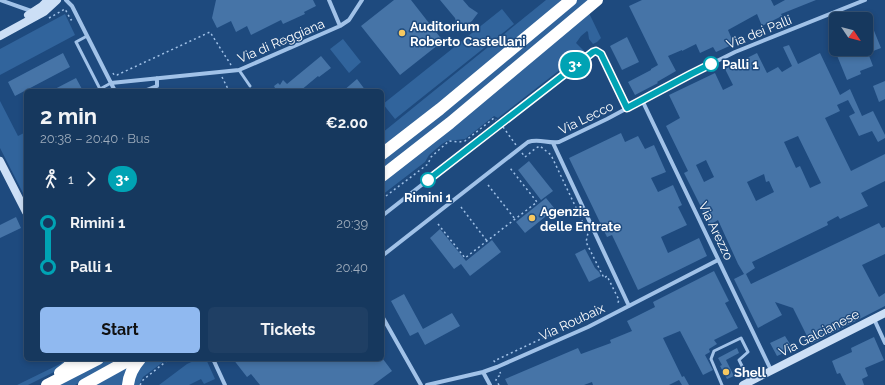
<!DOCTYPE html>
<meta charset="utf-8">
<style>
body{margin:0;font-family:Raleway,sans-serif;background:#1f3f64;color:#f1f3f6;height:100vh;display:flex;flex-direction:column;font-size:15px;white-space:nowrap}
*{box-sizing:border-box;margin:0}
p{font-size:13px;color:#9eacbc}
.icon{flex:none;width:22px;height:22px;fill:none;stroke:currentColor;stroke-width:2;stroke-linecap:round;stroke-linejoin:round}
.map{position:relative;flex:1;overflow:hidden}
.sheet{position:absolute;left:24px;top:89px;width:360px;height:272px;display:flex;flex-direction:column;background:#16385e;border-radius:6px;box-shadow:0 2px 6px #0003,0 0 0 1px #355273}
.sheet>*{flex:none}
.badge{padding:0 8px;border-radius:13px;font-size:14px;line-height:26px}
.needle{width:26px;rotate:125deg}
.tools{position:absolute;left:829px;top:12px;display:grid;gap:8px}
.tools a{display:grid;place-items:center;width:44px;height:44px;border-radius:6px;background:#16385e;box-shadow:0 2px 6px #0003,0 0 0 1px #355273;font-size:20px}
.map>.badge{position:absolute;translate:-50% -50%;box-shadow:0 0 0 2px #fff}
.legs{display:flex;align-items:center;gap:6px;height:44px;padding:0 16px;font-size:13px}
.legs p{margin-inline-start:auto}
.summary{display:flex;align-items:center;justify-content:space-between;height:68px;padding:0 16px}
h1{font-size:22px;font-weight:700;line-height:30px}
.action{display:flex;gap:8px;margin-top:auto;padding:8px 16px}
.action a{flex:1;height:46px;border-radius:6px;background:#90b9f0;color:#111;font-size:16px;font-weight:700;line-height:46px;text-align:center}
.action a+a{background:#1f3f64;color:#f1f3f6}
ul{padding:0 16px;list-style:none}
li{display:flex;align-items:center;gap:14px;height:44px;font-size:15px}
li i{display:grid;place-items:center;width:6px;height:100%;margin:0 5px;background:currentColor}
li i::after{content:'';width:10px;height:10px;margin:-5px;border:3px solid;border-radius:50%;background:#16385e}
li p{margin-inline-start:auto}
li:first-child i{background:linear-gradient(#0000 50%,currentColor 0)}
li:last-child i{background:linear-gradient(currentColor 50%,#0000 0)}
.map>svg:first-child{display:block}
.green{fill:#31649c}
.building{fill:#4674a7;fill-rule:evenodd}
.lines{fill:none;stroke-linecap:round;stroke-linejoin:round}
.path{stroke:#a1c2e8;stroke-width:1.5;stroke-dasharray:2 3;stroke-linecap:butt}
.lane{stroke:#a1c2e8;stroke-width:3}
.street{stroke:#a1c2e8;stroke-width:4}
.secondary{stroke:#ccdff6;stroke-width:8}
.highway{stroke:#fff;stroke-width:12}
.line-1-casing{stroke:#fff;stroke-width:9}
.line-1{stroke:#00a3b4;stroke-width:6}
.poi-dot{fill:#f7c860;stroke:#1e4a7e;stroke-width:1.5}
.stop-1-dot{fill:#fff;stroke:#00a3b4;stroke-width:2}
.labels{text-anchor:middle;dominant-baseline:central;stroke-width:3;stroke-linejoin:round;paint-order:stroke}
.poi-label{font-size:13px;font-weight:bold;fill:#fff;stroke:#1e4a7e;text-anchor:start}
.street-label{font-size:13px;fill:#fff;stroke:#1e4a7e}
.stop-label{font-size:13px;font-weight:bold;fill:#fff;stroke:#1e4a7e;text-anchor:start}
</style>
<div class="map">
<svg width="885" height="385" viewBox="0 0 885 385">
<rect width="100%" height="100%" fill="#1e4a7e"/>
<path class="green" d="M546,0H561L553,9L382,149V133Z
M577,0H591L382,171V160L461,96Z
M502,9L514,24L395,119L383,104Z
M589,13L601,38L597,42L593,44L589,39L588,32L587,31L581,36L576,43L584,51L498,118L494,116L465,139L447,141L442,144L429,155L425,162L382,195V183L415,156Z
M65,14L75,35L0,75V49Z
M343,39L361,62L349,73L330,49Z
M0,101L18,136L26,132V199L0,148Z
M67,359H72L56,371L28,385H17L60,364Z
M104,359H123L75,385H54Z
M148,359H167L143,377L139,385H131L132,377L145,361Z
M198,359H206L215,379L204,384L201,379L189,385H159L187,364Z
M127,367L124,385H93Z"/>
<path class="building" d="M216,0H313L316,6L304,12L305,14L283,24L281,20L251,35L247,26L236,32L231,21L217,28L212,18Z
M394,0H411L443,41L400,75L361,26Z
M440,0H463L469,7L478,13L472,21L467,25L458,28L455,18Z
M642,0H771L774,6L785,0H816L781,14L782,16L762,26L757,14L728,30L734,44L716,52L713,47L700,53L696,44L682,51V50L668,56L676,71L657,82L658,83L635,95L628,82L651,70V69L658,65L629,6Z
M866,11L881,48L868,53L873,66L860,71L861,74L847,80L829,36L836,33V49H866Z
M627,37L639,62L622,70L610,46Z
M789,45L798,64L820,53L840,95L850,89L862,116L873,111L885,135V138L878,142L872,131L859,136L849,116L855,113L848,100L837,105L840,111L825,118L851,171L885,154V181L861,193L868,206L840,219L838,216L827,222L828,225L752,262L755,268L746,274L751,284L879,223L882,228L885,227V254L862,265L879,297L885,293V306L811,344L793,308L775,302L782,315L758,328L734,279L744,274L738,264L718,220L710,225L684,173L688,171L666,126L680,118L669,95L715,73L723,90L733,85L725,69L757,53L767,73L778,67L782,72L792,66L783,47ZM798,136L821,183L810,188L800,166L796,168L784,142ZM706,160L714,177L704,182L696,165ZM764,174L766,182L769,181L774,192L756,201L747,182Z
M63,53L70,67L15,96L8,82Z
M321,56L331,68L319,77L318,76L300,91H276V90L274,86L278,83L280,85L283,80L287,84Z
M76,78L83,91H51Z
M357,79L366,91H343Z
M885,81V99L879,102L873,86Z
M621,133L625,142L638,136L645,149L654,145L666,172L651,178L658,192L673,185L682,205L678,207L687,225L661,237L668,253L699,238L707,256L638,290L612,235L607,237L569,158Z
M529,161L553,191L541,200L518,170Z
M546,198L555,209L525,233L516,222Z
M16,217L21,228L0,238V225Z
M440,229L466,261L492,240L501,252L470,276L461,264L454,269L430,238Z
M585,249L595,268L599,272L601,276L589,282L575,254Z
M714,271L729,301L725,303L738,328L714,340L717,344L709,349L710,352L705,355L713,370L703,375L680,331L663,338L682,377L684,376L689,385H682L679,380L669,385H593L592,382L584,385H508L505,379L578,348L581,354L611,343L610,340L632,331L627,321L655,307L653,302Z
M404,294L423,329L452,313L460,326L425,345L418,332L410,336L391,301Z
M785,336L793,349L777,356L770,343Z
M874,337L884,360L865,368L868,376L862,379L864,385H846L840,373L837,374L832,361L852,352L851,348Z
M737,348L739,353L726,360L734,376L727,379L720,366L722,365L718,358Z
M233,359H383L392,371L373,385H260L251,374L247,377Z"/>
<g class="lines">
<path class="path" d="M49,18L65,9L71,20L72,19
M113,73L114,75H117L210,32L231,65
M222,77L229,91
M503,127L516,145
M522,153L525,157L536,148L540,146L551,155L588,233L586,242L604,278L607,276L619,300L617,305
M488,185L515,219
M382,199L428,164L431,157L449,141L459,142L465,141L494,118L496,120
M461,207L487,241
M438,224L465,258L537,202L510,168
M495,362L494,361L573,324L574,321L593,311L595,315H598
M140,385L143,380L169,359
M499,385L496,380L497,377L501,375L500,372"/>
<path class="lane" d="M87,36L76,42L100,89L111,83
M239,70L250,86
M722,385L711,359L714,351L741,338L748,352L739,360L750,382"/>
<path class="street" d="M0,0L34,12
M66,0L72,6L115,91
M329,0L340,26
M111,83L239,70L340,26L349,20L362,0
M144,91L157,86V78
M642,100L771,370
M553,143L629,306
M382,216L590,53L596,51L601,54L627,108
M382,256L528,142C539,138 548,144 559,142L607,119L691,74L735,52L865,0
M382,316L421,385
M874,319L885,343
M213,359L225,385
M483,372L490,385
M427,385L483,372L497,367L588,327L718,260"/>
<path class="secondary" d="M28,15L42,6L48,0
M0,36L44,12L57,0
M0,161L26,212
M743,385L885,313"/>
<path class="highway" d="M382,154L440,109L571,0
M382,176L450,123L597,0
M60,373L68,367L75,359
M47,385L98,359
M84,385L131,359
M128,385C129,375 133,367 140,359"/>
</g>
<g class="lines">
<defs>
<path id="line-1" d="M428,180L593,52L596,51L601,54L627,108L691,74L711,64"/>
</defs>
<use href="#line-1" class="line-1-casing"/>
<use href="#line-1" class="line-1"/>
</g>
<g class="poi-dot">
<circle cx="402" cy="33" r="4"/>
<circle cx="532" cy="218" r="4"/>
<circle cx="726" cy="372" r="4"/>
</g>
<g class="stop-1-dot">
<circle cx="711" cy="64" r="7"/>
<circle cx="428" cy="180" r="7"/>
</g>
<g class="labels">
<g class="poi-label">
<text x="410" y="26">Auditorium<tspan x="410" dy="15">Roberto Castellani</tspan></text>
<text x="540" y="211">Agenzia<tspan x="540" dy="15">delle Entrate</tspan></text>
<text x="734" y="372">Shell</text>
</g>
<g class="street-label">
<text transform="translate(759 32) rotate(-22)">Via dei Palli</text>
<text transform="translate(281 41) rotate(-23)">Via di Reggiana</text>
<text transform="translate(586 118) rotate(-26)">Via Lecco</text>
<text transform="translate(716 231) rotate(64)">Via Arezzo</text>
<text transform="translate(572 322) rotate(-25)">Via Roubaix</text>
<text transform="translate(819 333) rotate(-27)">Via Galcianese</text>
</g>
<g class="stop-label">
<text x="722" y="64">Palli 1</text>
<text x="428" y="197" text-anchor="middle">Rimini 1</text>
</g>
</g>
</svg>
<div class="tools">
<a><svg class="needle" viewBox="-14 -14 28 28"><path d="M0-13l5 13h-10z" fill="#e53935"/><path d="M0 13l5-13h-10z" fill="#9eacbc"/></svg></a>
</div>
<b class="badge" style="left:575px;top:65px;background:#00a3b4;color:#fff">3+</b>
<section class="sheet">
<div class="summary"><div><h1>2 min</h1><p>20:38 – 20:40 · Bus</p></div><b>€2.00</b></div>
<div class="legs"><svg class="icon" aria-label="walk" viewBox="0 0 24 24"><circle cx="13" cy="4" r="2"/><path d="M13 8l-2 6 4 7M11 14l-3 7M7 12l3-4h3l4 4"/></svg>1<svg class="icon" aria-label="forward" viewBox="0 0 24 24"><path d="M9 5l7 7-7 7"/></svg><b class="badge" style="background:#00a3b4;color:#fff">3+</b></div>
<ul>
<li><i style="color:#00a3b4"></i><b>Rimini 1</b><p>20:39</p></li>
<li><i style="color:#00a3b4"></i><b>Palli 1</b><p>20:40</p></li>
</ul>
<div class="action"><a>Start</a><a>Tickets</a></div>
</section>
</div>
